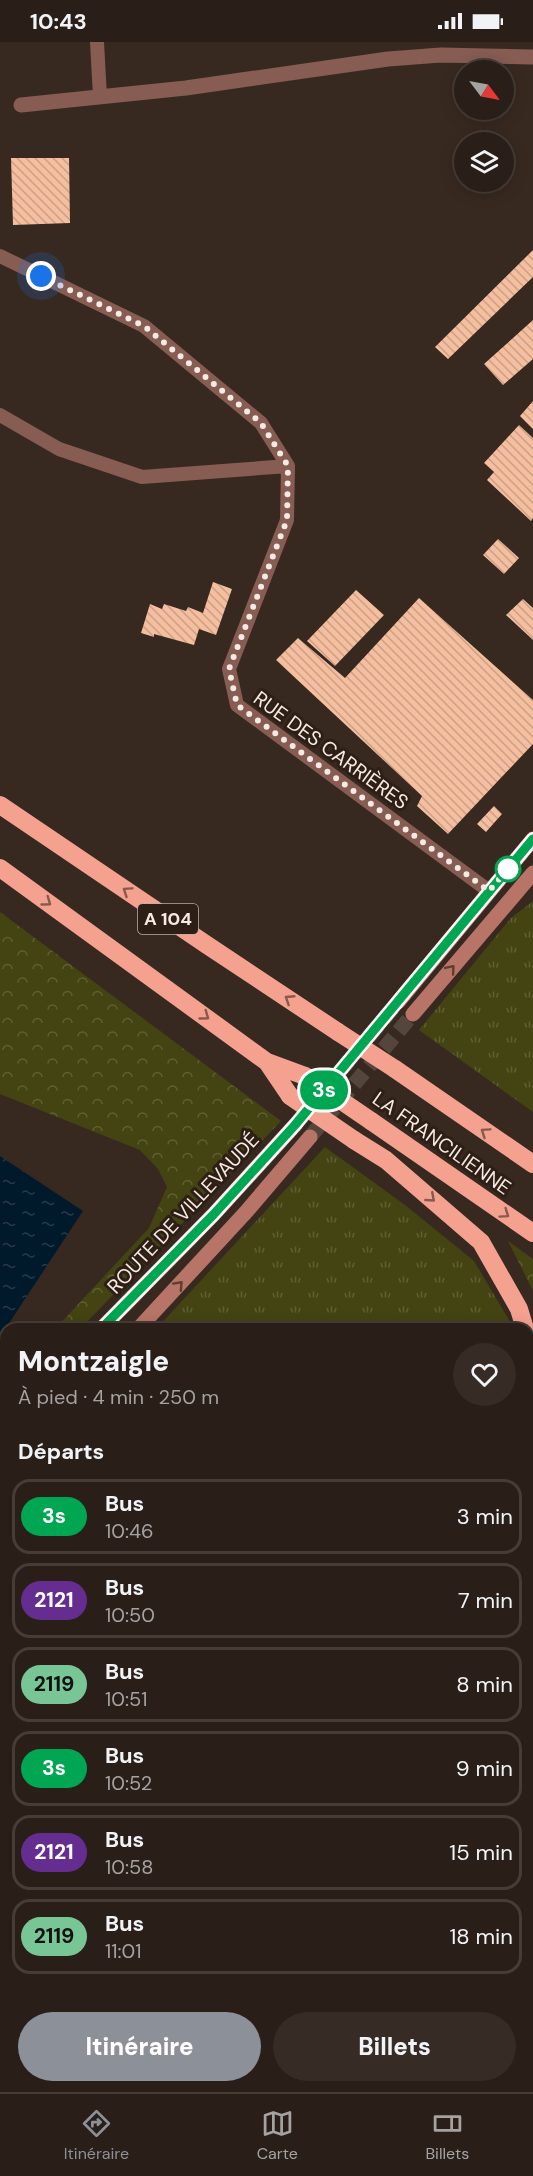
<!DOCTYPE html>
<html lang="fr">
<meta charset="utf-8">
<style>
body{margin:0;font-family:"DM Sans",sans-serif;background:#362c25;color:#f1f3f6;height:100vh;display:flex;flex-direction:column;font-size:22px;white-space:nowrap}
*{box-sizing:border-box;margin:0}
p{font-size:20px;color:#a5a2a2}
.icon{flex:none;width:33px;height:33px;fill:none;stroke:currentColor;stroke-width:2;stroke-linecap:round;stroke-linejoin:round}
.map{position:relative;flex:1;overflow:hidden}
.details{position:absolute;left:0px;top:1281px;width:534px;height:770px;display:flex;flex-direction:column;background:#2a1f18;border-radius:18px 18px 0 0;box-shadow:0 3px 15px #0003,0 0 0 2px #463d37}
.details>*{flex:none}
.badge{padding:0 12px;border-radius:20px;font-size:21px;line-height:39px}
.needle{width:39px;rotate:122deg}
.tools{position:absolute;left:454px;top:18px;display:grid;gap:12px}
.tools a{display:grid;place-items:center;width:60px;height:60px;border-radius:50%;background:#2a1f18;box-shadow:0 3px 15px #0003,0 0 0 2px #463d37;font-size:30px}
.you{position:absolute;width:30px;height:30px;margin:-15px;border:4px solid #fff;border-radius:50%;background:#1a73e8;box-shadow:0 0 0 9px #1a73e833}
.map>.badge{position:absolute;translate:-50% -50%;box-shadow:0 0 0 3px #fff}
h2{padding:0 18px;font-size:22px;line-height:54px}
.round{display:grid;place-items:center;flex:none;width:63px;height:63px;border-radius:32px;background:#362c25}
.headline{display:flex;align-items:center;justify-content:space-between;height:102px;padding:0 18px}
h1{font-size:28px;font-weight:800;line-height:45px}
.action{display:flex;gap:12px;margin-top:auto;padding:12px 18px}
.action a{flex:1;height:69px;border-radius:36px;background:#8c9099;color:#fff;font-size:24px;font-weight:800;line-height:69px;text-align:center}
.action a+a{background:#362c25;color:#f1f3f6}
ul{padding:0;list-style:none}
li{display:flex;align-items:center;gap:18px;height:75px;margin:0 12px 9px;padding:0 6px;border:3px solid #463d37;border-radius:18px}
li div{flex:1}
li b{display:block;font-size:22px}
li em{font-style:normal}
li .badge{min-width:66px;font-weight:700;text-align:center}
.status{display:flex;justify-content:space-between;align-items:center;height:42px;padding:0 30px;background:#2a1f18;direction:ltr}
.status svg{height:16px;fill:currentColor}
.tabs{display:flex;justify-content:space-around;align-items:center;height:84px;border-top:2px solid #463d37;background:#2a1f18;font-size:16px;color:#a5a2a2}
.tabs a{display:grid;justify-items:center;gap:3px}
.tabs .active{color:#8c9099}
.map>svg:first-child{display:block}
.grass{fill:url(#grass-tufts)}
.forest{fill:url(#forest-crowns)}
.water{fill:url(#water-ripples)}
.building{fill:url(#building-back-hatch)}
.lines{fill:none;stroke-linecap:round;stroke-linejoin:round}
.secondary-tunnel{stroke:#54463d;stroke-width:15;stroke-dasharray:15 8;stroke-linecap:butt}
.path{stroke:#9a8d86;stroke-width:4;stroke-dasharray:1.5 4.5;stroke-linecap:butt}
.service{stroke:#865c53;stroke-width:14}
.minor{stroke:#865c53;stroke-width:15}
.secondary{stroke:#b87567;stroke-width:15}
.motorway{stroke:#f4a190;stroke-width:18}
.motorway-bridge{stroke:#f4a190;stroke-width:18}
.oneway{stroke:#875a4d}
.oneway2{stroke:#5e3d32}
.line-casing{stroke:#fff;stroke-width:14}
.line{stroke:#00a651;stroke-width:9}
.walk{stroke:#f5eae4;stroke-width:6;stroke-dasharray:0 10.8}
.stop-dot{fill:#fff;stroke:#00a651;stroke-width:3}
.labels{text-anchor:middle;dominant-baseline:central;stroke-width:6;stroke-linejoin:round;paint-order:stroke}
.shield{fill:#2e1f16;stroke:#b9ada6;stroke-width:1.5}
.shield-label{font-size:18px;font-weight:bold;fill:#f5eae4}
.street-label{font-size:20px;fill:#f5eae4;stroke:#2e1f16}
</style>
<div class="status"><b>10:43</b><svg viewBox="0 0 49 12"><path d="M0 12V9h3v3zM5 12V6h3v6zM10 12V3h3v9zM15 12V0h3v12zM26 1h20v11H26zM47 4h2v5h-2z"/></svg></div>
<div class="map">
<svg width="533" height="2050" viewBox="0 0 533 2050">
<defs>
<pattern id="grass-tufts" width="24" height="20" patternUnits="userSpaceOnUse" patternTransform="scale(1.5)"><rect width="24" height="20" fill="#434411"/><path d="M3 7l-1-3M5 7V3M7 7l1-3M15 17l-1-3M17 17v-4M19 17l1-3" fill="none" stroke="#5f5f34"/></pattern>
<pattern id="forest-crowns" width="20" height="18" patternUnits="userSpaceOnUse" patternTransform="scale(1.5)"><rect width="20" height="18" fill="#434411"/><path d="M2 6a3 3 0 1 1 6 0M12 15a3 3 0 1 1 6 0" fill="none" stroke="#5f5f34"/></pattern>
<pattern id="water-ripples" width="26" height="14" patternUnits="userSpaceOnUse" patternTransform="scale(1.5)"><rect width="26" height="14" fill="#001a2c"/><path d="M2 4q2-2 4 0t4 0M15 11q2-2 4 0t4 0" fill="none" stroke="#263b4a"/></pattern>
<pattern id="building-back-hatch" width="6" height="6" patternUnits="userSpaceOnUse" patternTransform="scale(1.5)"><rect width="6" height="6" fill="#f5be9e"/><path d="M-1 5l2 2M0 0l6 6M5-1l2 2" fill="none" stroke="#caa088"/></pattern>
</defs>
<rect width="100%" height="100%" fill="#382920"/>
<path class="grass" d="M533,859V1070L419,988L511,876Z
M325,1105L405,1163L474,1219L512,1283V1287H156Z
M6,1439V1546H0V1440Z"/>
<path class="forest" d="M0,870L281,1079L80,1287H60L57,1285L149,1186L167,1145L158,1127L140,1108L0,1052Z
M508,1199L533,1217V1249Z
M533,1427V1512L528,1513V1433Z"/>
<path class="water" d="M0,1114L83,1169L0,1295Z"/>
<path class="building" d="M11,116H69L70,181L13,183Z
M533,208V235L448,317L435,305Z
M533,278V317L503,343L484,322Z
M533,359V387L520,374Z
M519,383L533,396V476L531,479L487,438L494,430L484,421Z
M498,497L519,516L504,532L483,513Z
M213,540L232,547L216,593L199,587L194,603L154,592V595L141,591L150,562L162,567L164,562L186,569L188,565L203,571Z
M356,548L384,573L335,624L307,599Z
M419,556L533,658V702L448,792L417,764L422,754L276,618L298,596L345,636Z
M523,557L533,566V598L506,573Z
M494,764L502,772L486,790L477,782Z"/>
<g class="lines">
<path class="secondary-tunnel" d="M295,1083L398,960
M310,1095L413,972"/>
<path class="path" d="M0,1372L6,1366
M0,1377L6,1380"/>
<path class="service" d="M97,0L100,55
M0,214L144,284L261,381L288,424L287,478L229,627L237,663L489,849
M0,373L59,407L142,435L288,424"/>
<path class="minor" d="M21,63L186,46L388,17L441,13L533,15
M528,1641H533"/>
<path class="secondary" d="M398,960L533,797
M413,972L533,831
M101,1287L214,1172L295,1083
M138,1287L246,1170L310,1095
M0,1409L6,1401
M0,1573H6"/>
<path class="motorway" d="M0,763L207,903L338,990
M0,826L267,1020L305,1034
M267,1020L290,1054
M395,1027L533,1122
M371,1079L533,1191
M354,1098L386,1118L481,1200L519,1267L525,1287
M528,1299L533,1317
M528,1389L533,1379
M528,1530H533"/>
<path class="motorway-bridge" d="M338,990L395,1027
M305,1034L371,1079
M290,1054L354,1098"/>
</g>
<defs><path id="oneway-chevron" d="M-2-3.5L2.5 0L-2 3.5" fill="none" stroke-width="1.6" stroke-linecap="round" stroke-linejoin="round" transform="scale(1.5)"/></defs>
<g class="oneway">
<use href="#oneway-chevron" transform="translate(127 849) rotate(-146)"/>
<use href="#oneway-chevron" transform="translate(47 860) rotate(36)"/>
<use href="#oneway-chevron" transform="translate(289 957) rotate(-147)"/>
<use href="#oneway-chevron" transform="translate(205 974) rotate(36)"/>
<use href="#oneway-chevron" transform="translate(485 1090) rotate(-146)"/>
<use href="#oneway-chevron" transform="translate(431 1156) rotate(41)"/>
<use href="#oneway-chevron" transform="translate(505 1172) rotate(35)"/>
</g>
<g class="oneway2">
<use href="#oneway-chevron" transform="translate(451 927) rotate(-50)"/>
<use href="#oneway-chevron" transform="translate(179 1243) rotate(-47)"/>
</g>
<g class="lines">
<defs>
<path id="line" d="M101,1287L214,1172L295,1083L533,797"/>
</defs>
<use href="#line" class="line-casing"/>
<use href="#line" class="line"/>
<path class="walk" d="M41,234L144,284L261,381L288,424L287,478L229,627L237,663L489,849L508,827"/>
</g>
<circle class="stop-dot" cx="508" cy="827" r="12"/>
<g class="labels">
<rect class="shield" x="138" y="862" width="60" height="30" rx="4.5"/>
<g class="shield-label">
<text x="168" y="877">A 104</text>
</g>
<g class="street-label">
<text transform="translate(331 708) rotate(36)">RUE DES CARRIÈRES</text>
<text transform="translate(442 1101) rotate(35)">LA FRANCILIENNE</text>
<text transform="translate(183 1171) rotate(-47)">ROUTE DE VILLEVAUDÉ</text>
</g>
</g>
</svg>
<div class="tools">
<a><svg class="needle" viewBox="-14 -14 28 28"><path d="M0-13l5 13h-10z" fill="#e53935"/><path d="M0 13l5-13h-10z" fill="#a5a2a2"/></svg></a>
<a><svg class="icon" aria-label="layers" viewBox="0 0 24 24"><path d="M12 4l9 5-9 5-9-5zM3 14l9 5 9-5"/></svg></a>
</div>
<div class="you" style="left:41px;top:234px"></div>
<b class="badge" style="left:324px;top:1048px;background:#00a651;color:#fff">3s</b>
<section class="details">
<div class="headline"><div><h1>Montzaigle</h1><p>À pied · 4 min · 250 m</p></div><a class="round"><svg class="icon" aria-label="heart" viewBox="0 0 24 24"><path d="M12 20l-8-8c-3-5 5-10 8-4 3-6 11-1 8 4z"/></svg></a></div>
<h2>Départs</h2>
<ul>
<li><span class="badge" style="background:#00a651;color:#fff">3s</span><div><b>Bus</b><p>10:46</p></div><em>3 min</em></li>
<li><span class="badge" style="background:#662d91;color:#fff">2121</span><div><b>Bus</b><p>10:50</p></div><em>7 min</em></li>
<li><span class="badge" style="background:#78c696;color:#111">2119</span><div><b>Bus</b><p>10:51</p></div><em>8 min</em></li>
<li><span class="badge" style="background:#00a651;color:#fff">3s</span><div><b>Bus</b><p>10:52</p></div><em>9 min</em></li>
<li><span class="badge" style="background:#662d91;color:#fff">2121</span><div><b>Bus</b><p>10:58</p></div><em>15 min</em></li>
<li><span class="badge" style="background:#78c696;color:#111">2119</span><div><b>Bus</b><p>11:01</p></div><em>18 min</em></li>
</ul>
<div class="action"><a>Itinéraire</a><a>Billets</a></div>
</section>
</div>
<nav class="tabs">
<a class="active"><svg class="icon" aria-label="directions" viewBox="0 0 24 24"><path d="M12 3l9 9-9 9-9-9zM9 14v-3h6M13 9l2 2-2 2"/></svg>Itinéraire</a>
<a><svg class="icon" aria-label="map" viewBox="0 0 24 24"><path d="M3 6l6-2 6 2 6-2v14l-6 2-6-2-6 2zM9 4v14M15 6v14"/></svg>Carte</a>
<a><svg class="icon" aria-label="tickets" viewBox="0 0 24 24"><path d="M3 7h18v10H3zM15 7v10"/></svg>Billets</a>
</nav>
